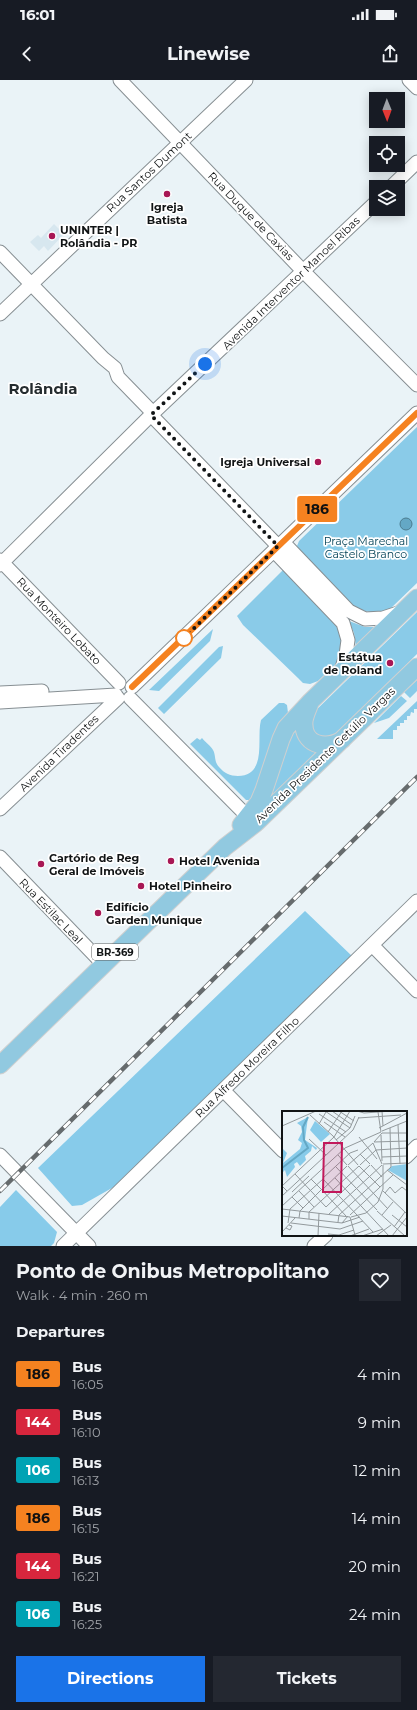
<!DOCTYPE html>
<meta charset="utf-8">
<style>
body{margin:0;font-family:Montserrat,sans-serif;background:#242831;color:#f1f3f6;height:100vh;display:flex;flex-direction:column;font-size:15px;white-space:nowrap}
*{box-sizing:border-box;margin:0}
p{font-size:13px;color:#9ea1a6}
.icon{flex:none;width:22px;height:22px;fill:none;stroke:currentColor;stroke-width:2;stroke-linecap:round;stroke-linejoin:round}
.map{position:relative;height:1166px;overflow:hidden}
.side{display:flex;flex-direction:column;background:#171b24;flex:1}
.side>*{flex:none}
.badge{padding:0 8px;border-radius:3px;font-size:14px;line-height:26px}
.needle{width:26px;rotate:179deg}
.buttons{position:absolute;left:369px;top:12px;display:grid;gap:8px}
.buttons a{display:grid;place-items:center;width:36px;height:36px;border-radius:0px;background:#171b24;box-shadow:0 2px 10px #0003;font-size:20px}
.you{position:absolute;width:20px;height:20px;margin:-10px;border:3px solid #fff;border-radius:50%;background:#1a73e8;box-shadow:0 0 0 6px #1a73e833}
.map>.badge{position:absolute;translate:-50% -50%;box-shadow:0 0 0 2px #fff}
h2{padding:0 16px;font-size:15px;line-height:36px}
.round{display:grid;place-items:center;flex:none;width:42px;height:42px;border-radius:0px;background:#242831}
.overview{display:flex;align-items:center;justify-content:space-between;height:68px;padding:0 16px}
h1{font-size:19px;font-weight:700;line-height:30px}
.primary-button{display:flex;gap:8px;margin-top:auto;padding:8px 16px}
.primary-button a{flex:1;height:46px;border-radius:0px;background:#1a73e8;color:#fff;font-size:16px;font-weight:700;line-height:46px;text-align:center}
.primary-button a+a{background:#242831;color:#f1f3f6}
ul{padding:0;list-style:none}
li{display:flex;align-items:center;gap:12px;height:48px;padding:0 16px}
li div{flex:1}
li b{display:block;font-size:15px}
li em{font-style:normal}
li .badge{min-width:44px;font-weight:700;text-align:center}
.status{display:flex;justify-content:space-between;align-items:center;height:28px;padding:0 20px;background:#171b24;direction:ltr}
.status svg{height:11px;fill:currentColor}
header{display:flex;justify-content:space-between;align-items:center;height:52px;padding:0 16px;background:#171b24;font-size:18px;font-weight:700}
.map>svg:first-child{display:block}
.built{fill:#d7e7ef}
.green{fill:#8acbe8}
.forest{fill:#87cbea}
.water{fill:#64a8c5;stroke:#4b7c90}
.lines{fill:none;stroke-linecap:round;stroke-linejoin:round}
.minor-casing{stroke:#878f93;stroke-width:15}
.major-casing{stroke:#cfd0d0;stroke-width:19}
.minor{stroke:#fff;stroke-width:13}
.major{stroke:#91c9e0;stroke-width:17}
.rail-casing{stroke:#666b6d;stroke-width:4.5}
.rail{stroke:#fff;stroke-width:3;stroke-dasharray:9;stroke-linecap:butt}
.line-casing{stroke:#fff;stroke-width:9}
.line{stroke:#f58220;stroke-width:6}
.walk{stroke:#111415;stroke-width:4;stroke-dasharray:0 7.2}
.poi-dot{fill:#a81754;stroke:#fff;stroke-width:1.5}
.stop-dot{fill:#fff;stroke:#f58220;stroke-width:2}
.labels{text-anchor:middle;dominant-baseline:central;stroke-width:3.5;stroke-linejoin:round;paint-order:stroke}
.shield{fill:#fff;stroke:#585a5b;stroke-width:1}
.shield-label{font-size:10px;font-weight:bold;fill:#111415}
.street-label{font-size:11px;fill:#111415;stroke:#fff}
.poi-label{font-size:11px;font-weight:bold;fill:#111415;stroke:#fff;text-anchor:start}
.park-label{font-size:11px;fill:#054358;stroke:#fff}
.district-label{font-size:15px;font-weight:bold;fill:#252c2f;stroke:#fff}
.inset-river{fill:none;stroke:#64a8c5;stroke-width:2}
.inset-road{fill:none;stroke:#939a9d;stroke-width:1}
.view{fill:#c2185b;fill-opacity:0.15;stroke:#c2185b;stroke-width:2}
.inset-edge{fill:none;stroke:#111415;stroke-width:2}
</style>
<div class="status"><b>16:01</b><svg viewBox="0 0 49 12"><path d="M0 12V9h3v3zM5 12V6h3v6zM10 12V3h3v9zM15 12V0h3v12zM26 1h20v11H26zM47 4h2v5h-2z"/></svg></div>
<header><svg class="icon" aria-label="back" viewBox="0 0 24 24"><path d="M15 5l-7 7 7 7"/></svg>Linewise<svg class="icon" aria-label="share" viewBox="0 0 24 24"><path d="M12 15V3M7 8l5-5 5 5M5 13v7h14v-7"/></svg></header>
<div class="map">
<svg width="417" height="1166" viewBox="0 0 417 1166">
<rect width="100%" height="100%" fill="#eaf3f7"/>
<path class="built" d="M54,144L64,154L48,171L44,166L39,171L30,162L38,155L41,158Z"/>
<path class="green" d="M417,347V503L390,529C378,535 365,532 353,527L298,468L297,466L299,461Z
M283,490L336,542L344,558L338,582L318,601L310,604L303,603L298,598L243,545L237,536Z
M417,532V574L334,656L321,658L311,649V635Z
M349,541L365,547H376L356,567L354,553Z
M213,549L210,561L159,611L149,610Z
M223,566L221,578L164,634L158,628L219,567Z
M417,600V611L410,618L404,612Z
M401,616L407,621L389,638L374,643Z
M417,621V629H414V633L411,632L410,636H407V640H404V643H400V646H397V650H393V659H377Z
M279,623H284L287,625L288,633L277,647L261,695L251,720H246L190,664L197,658L200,660L202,658C205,662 211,666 213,670C216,675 214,682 219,687C224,693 230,696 238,696C268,695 256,658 261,640Z
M293,647L321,671L265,724Z"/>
<path class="forest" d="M305,831L353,877L119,1104L82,1125L72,1126L38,1088Z
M16,1110L57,1152L54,1163L51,1166H0V1127Z"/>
<path class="water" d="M400 444a6 6 0 1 1 12 0a6 6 0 1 1-12 0Z"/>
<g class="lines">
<defs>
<path id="minor" d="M120,0L303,191L417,305
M409,0L417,8
M391,107L417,82
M0,172L103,278L115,288L118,297L153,333
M0,234L246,0
M151,335L278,466
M283,462L349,531L365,539L383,538L401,532
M274,471L343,543L348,560L346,575L341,591
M0,480L119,603
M0,485L151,335L376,122
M132,607L417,333
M0,613L42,611
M130,618L248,737
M0,622L116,615
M0,729L118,618
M0,777L103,884
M372,865L417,911
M223,1010L283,1071
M0,1075L89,1166
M406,1077L417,1066
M63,1166L417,821
M314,1166L326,1155"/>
<path id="major" d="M310,623C308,629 305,634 304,641C302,665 325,670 342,660
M241,745L259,722L264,710L281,659L286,648L311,621L417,518
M0,985L225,767L256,743L417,587"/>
</defs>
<use href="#minor" class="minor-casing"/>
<use href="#major" class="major-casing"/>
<use href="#minor" class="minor"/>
<use href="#major" class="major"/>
<defs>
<path id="rail" d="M0,1111L417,697"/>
</defs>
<use href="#rail" class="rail-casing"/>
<use href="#rail" class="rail"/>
</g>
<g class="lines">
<defs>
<path id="line" d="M132,607L417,333"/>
</defs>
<use href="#line" class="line-casing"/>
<use href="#line" class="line"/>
<path class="walk" d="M184,558L278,466L151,335L205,284"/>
</g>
<g class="poi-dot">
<circle cx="167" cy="114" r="4"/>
<circle cx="52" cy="156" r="4"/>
<circle cx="318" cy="382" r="4"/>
<circle cx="390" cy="583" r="4"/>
<circle cx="171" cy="781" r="4"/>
<circle cx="41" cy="784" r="4"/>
<circle cx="141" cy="806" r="4"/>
<circle cx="98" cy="833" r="4"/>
</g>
<circle class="stop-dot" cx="184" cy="558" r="8"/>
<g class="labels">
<rect class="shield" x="92" y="864" width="46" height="16" rx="3"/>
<g class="shield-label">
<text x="115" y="872">BR-369</text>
</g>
<g class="street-label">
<text transform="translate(149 92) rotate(-43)">Rua Santos Dumont</text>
<text transform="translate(251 136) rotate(46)">Rua Duque de Caxias</text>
<text transform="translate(291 203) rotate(-44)">Avenida Interventor Manoel Ribas</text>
<text transform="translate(59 541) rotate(46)">Rua Monteiro Lobato</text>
<text transform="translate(59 673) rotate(-44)">Avenida Tiradentes</text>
<text transform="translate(325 675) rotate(-44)">Avenida Presidente Getúlio Vargas</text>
<text transform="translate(51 831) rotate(46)">Rua Estilac Leal</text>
<text transform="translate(247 987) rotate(-44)">Rua Alfredo Moreira Filho</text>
</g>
<g class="poi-label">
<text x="167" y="127" text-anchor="middle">Igreja<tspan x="167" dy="13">Batista</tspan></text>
<text x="60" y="150">UNINTER |<tspan x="60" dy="13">Rolândia - PR</tspan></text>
<text x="310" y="382" text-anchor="end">Igreja Universal</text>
<text x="382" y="577" text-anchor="end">Estátua<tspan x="382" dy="13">de Roland</tspan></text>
<text x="49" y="778">Cartório de Reg<tspan x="49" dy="13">Geral de Imóveis</tspan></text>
<text x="179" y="781">Hotel Avenida</text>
<text x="149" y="806">Hotel Pinheiro</text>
<text x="106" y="827">Edifício<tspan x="106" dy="13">Garden Munique</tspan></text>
</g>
<g class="park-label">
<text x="366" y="461">Praça Marechal<tspan x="366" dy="13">Castelo Branco</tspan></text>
</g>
<g class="district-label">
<text x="43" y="308">Rolândia</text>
</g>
</g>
<g transform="translate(282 1031)">
<rect width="125" height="125" fill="#eaf3f7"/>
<path d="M125,53V70L106,59L110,55Z" fill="#8acbe8"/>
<path d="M26,6L23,29L35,37L34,39L30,35L29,40L23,45L24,49L18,55L15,51L12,53L13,56L5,66L3,59L0,62V37L5,42L1,52L18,38L20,32L16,29L20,21L19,15L15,12ZM33,10L48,23L39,31L28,19Z" fill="#87cbea"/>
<path class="inset-river" d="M0,57L26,37L22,29L21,16L26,6"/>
<path class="inset-road" d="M43,0L68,17M50,0L70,14M57,0L72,10M75,0L82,2L110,0M100,0L101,15M96,1L99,21M37,3L64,21M28,4L51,25L76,54M76,7L119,4M42,11L63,26M37,13L44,1M116,14L118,53M0,15L34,0M97,17L125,2M100,20L125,10M46,21L60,0M99,24L100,50M77,26L95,48M27,28L44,44M54,29L68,17L73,5M92,31L100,22H125M92,31L125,30M94,39L125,37M78,43L88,53M56,44L65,54M100,46L125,45M101,53L125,52M66,54L91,32L100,53M78,54L94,39M89,54L100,66M54,55L68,42L76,39M66,55L106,98M77,55L98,76M54,56L95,99M105,59L125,74M13,63L44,96L88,54M41,67L54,55M53,67L107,125M29,68L40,79M41,68L91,121M40,79L64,105M40,79L65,55M5,80L0,75L52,26L68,0M17,80L32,96M101,80L125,103M10,81L27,65M103,82L108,76L113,82L120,76L125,80M0,85L71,19L77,6M10,86L21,97M0,95L63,37L99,21M0,98L68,106M95,100L123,125M47,103L100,54M68,104L111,64M100,104L111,91M110,104L125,116M0,105L60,112L66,105M68,106L73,124M69,106L84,102L96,91L101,78V54M17,107L18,100L39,79M27,108V101L77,55M56,111L57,104L109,56L108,17M6,112L8,98L41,68M9,112L58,118L81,110M60,112L78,106M112,116L123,101M4,117L8,119L10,115L7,114M0,121L13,107M46,123L57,124L72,119M36,125L37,102M68,125L87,118M80,125L101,118M94,125L109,114M110,125L125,106"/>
<path class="view" d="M42,32H60L59,81H41Z"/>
<rect width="125" height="125" class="inset-edge"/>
</g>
</svg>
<div class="buttons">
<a><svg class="needle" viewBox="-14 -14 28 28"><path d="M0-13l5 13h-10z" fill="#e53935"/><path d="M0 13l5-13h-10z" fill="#9ea1a6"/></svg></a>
<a><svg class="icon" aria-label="locate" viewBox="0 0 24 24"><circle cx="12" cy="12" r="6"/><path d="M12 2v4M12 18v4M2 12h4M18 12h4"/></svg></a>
<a><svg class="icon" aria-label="layers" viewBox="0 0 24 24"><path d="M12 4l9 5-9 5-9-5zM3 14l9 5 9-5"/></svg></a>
</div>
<div class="you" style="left:205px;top:284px"></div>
<b class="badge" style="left:317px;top:429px;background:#f58220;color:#111">186</b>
</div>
<section class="side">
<div class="overview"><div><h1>Ponto de Onibus Metropolitano</h1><p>Walk · 4 min · 260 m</p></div><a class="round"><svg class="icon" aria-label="heart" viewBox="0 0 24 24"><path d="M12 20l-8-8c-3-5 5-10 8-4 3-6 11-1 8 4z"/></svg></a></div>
<h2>Departures</h2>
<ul>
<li><span class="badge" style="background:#f58220;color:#111">186</span><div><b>Bus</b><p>16:05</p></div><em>4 min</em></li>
<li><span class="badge" style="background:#d7263d;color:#fff">144</span><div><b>Bus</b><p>16:10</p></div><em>9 min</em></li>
<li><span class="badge" style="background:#00a3b4;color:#fff">106</span><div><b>Bus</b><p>16:13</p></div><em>12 min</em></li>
<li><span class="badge" style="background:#f58220;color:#111">186</span><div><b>Bus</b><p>16:15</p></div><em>14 min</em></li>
<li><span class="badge" style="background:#d7263d;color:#fff">144</span><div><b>Bus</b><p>16:21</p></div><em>20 min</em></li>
<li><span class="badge" style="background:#00a3b4;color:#fff">106</span><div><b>Bus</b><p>16:25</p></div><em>24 min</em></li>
</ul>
<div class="primary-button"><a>Directions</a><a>Tickets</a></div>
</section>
